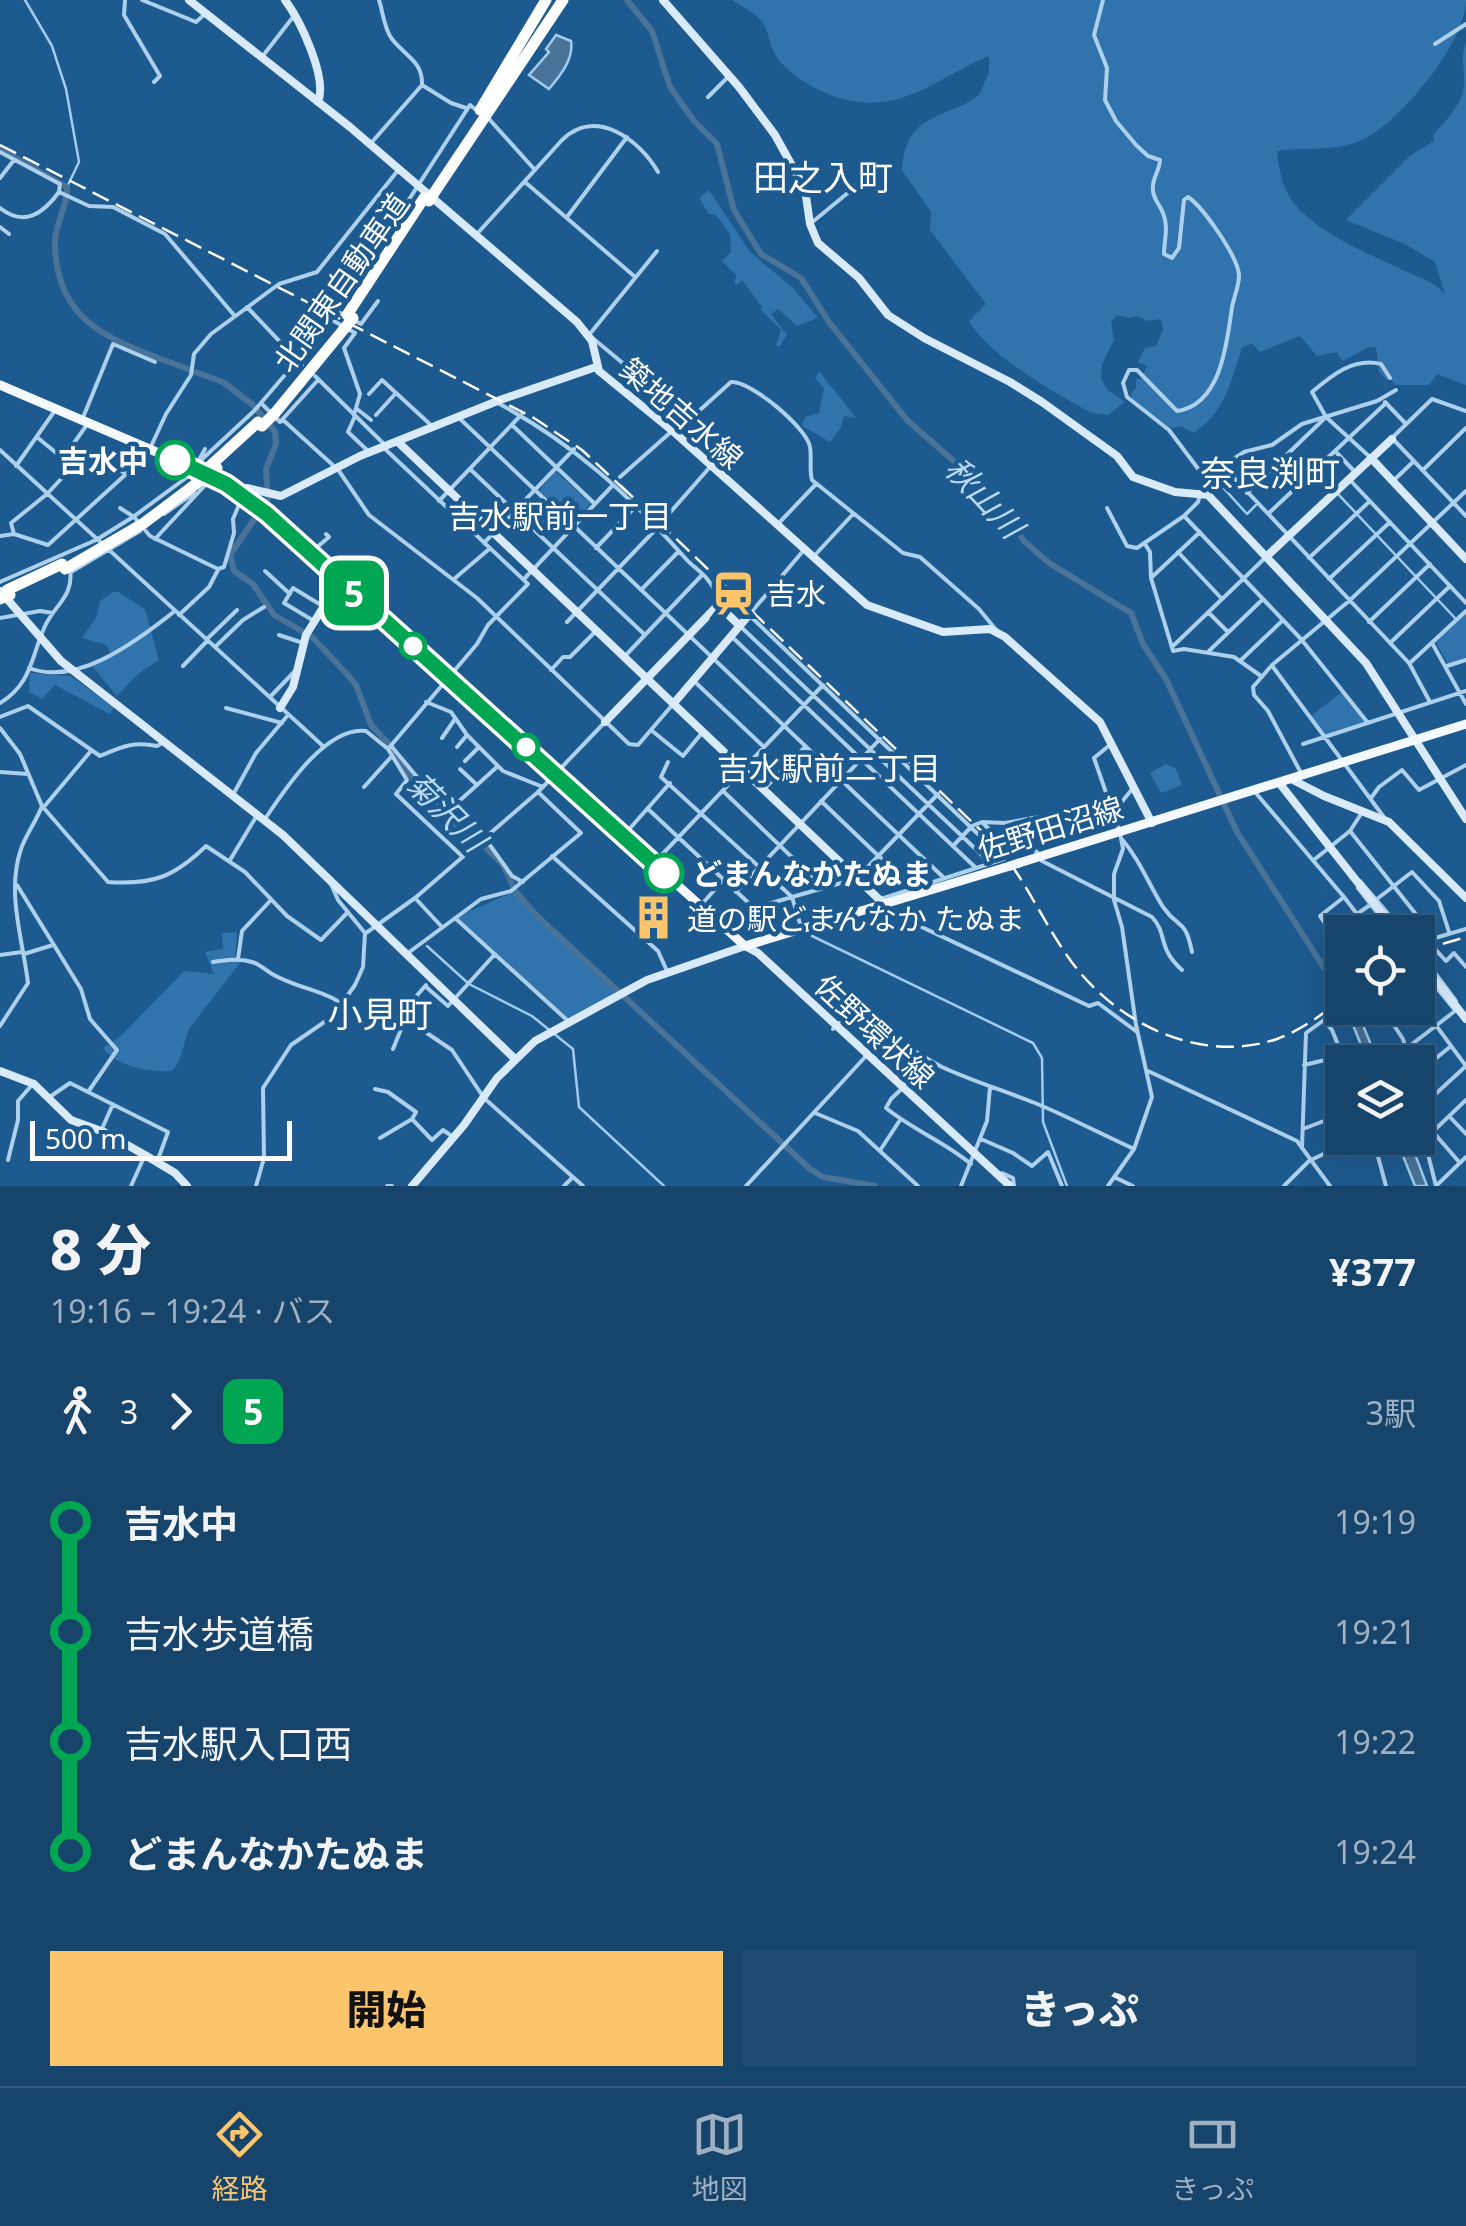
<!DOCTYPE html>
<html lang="ja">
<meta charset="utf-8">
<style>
body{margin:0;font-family:"Noto Sans","Noto Sans JP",sans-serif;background:#1f4b71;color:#f1f3f6;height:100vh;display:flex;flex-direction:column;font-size:38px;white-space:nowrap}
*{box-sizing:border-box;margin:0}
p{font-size:32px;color:#9eb0c1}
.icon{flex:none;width:55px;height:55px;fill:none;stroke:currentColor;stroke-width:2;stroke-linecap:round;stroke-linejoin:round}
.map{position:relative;height:1186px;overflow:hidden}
.drawer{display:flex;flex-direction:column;background:#16446b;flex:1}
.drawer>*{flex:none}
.badge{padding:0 20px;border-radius:15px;font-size:35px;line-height:65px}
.tools{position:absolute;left:1325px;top:915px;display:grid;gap:20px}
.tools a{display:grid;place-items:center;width:110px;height:110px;border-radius:0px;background:#16446b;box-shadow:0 10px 40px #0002,0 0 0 2px #355c7e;font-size:50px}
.scale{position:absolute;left:30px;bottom:25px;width:262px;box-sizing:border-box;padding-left:10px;border:5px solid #fff;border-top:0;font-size:28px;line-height:35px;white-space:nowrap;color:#fff;-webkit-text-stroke:8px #1d5a8f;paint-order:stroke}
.map>.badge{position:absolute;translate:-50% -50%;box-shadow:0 0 0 5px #fff}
.legs{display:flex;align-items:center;gap:15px;height:110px;padding:0 50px;font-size:32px}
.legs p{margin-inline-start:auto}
.overview{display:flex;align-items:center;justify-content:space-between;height:170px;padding:0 50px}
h1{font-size:55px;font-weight:800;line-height:75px}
.cta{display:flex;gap:20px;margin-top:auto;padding:20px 50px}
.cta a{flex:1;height:115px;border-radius:0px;background:#fcc56c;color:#111;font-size:40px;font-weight:800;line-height:115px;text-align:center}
.cta a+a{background:#1f4b71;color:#f1f3f6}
ul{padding:0 50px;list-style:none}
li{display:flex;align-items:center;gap:35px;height:110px;font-size:38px}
li i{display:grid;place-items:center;width:15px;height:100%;margin:0 12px;background:currentColor}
li i::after{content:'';width:25px;height:25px;margin:-12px;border:8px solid;border-radius:50%;background:#16446b}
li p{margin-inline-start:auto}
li:first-child i{background:linear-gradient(#0000 50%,currentColor 0)}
li:last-child i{background:linear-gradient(currentColor 50%,#0000 0)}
.menu{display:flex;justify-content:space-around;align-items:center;height:140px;border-top:2px solid #355c7e;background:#16446b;font-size:28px;color:#9eb0c1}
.menu a{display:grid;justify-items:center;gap:5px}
.menu .active{color:#fcc56c}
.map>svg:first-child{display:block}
.green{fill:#3174ad}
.water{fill:#497399;stroke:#a0ccef;stroke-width:2.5}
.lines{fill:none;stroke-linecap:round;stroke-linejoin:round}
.stream{stroke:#a0ccef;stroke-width:2.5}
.river{stroke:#497399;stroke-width:6}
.street{stroke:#add0ed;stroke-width:4}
.secondary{stroke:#d9eafa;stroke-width:8}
.primary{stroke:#f3f9ff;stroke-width:9}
.highway{stroke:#fff;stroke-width:11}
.rail{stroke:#fff;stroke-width:2.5;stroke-dasharray:18 8;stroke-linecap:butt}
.primary-bridge{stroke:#f3f9ff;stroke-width:9}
.highway-bridge{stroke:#fff;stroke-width:11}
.line-1-casing{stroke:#fff;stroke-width:22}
.line-1{stroke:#00a651;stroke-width:15}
.stop-1-dot{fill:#fff;stroke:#00a651;stroke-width:5}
.labels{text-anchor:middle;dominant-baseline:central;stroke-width:9;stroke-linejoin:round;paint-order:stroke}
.street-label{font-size:30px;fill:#fff;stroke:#1d5a8f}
.stop-label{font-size:30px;font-weight:bold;fill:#fff;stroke:#1d5a8f;text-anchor:end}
.poi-label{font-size:30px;fill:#fff;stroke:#1d5a8f;text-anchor:start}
.water-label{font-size:32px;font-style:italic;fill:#b9daf4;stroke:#1d5a8f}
.neighbourhood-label{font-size:32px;fill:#fff;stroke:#1d5a8f}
.quarter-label{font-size:35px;fill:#fff;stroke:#1d5a8f}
</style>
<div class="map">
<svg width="1466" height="1186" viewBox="0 0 1466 1186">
<rect width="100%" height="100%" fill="#1d5a8f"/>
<path class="green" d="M732,0H1466C1466,42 1400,123 1362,140C1335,152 1304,147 1277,151C1279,170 1282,187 1293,202C1321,239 1394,264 1435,285L1445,294L1435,262L1405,244L1346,220L1411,155L1434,141L1433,135C1446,120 1462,106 1464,85C1465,69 1460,57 1466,42V385L1437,374L1429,385H1395L1390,378L1387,380L1379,372L1376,347H1369L1343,361L1336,352L1317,356L1300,336L1260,352L1252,343L1242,348C1231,380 1225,414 1193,433L1181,426L1171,428L1135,402L1130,395L1136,388V379H1141L1147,366L1138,362L1145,348L1156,346L1163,330L1161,319L1148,321L1137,316L1129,318L1118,315L1111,321L1114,340L1102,364L1101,379L1107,389L1125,402L1108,415L1092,413C1055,393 989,356 969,321L986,304L930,230L931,212L902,170C906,111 944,121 979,95L989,73V56C934,79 900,117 836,97C814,89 794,78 778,59C770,49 770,35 763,23C757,13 742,7 732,0Z
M709,190L750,252L793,288L818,318L797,326L778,309L771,314L787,335L779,347L776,345L781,330L761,310L762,307L742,280L737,285L734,282L737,276L722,261L731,252L730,234L716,215L709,214L699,198Z
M819,371L856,418L844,416L841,427L830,442L802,426L805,417L819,413L824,388L815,378Z
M555,471L591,503L575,522L539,491Z
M113,592H118L145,609L159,660L138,674L117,696L92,666L111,655L107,645L82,638L96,618L100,601Z
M1466,612V658L1448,664L1435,641Z
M30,673L70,676L114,707L110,714L55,685L42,699L29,692Z
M1343,691L1368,723L1325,737L1310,717Z
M1166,764L1176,769L1182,785L1161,793L1150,773Z
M515,891L524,903L619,995L568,1021L455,918Z
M237,932L235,959L240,963L189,1029L179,1061L172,1071C152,1073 115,1066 103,1048L120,1037L184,971L214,974L205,952L223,949L222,933Z"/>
<path class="water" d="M556,35L571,41C574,59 560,76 549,89L529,75L549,52L546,49Z
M1346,1008H1356L1378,1062H1368Z
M1396,1138H1409L1427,1186H1415Z"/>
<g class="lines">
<path class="stream" d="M25,0L52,46L66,89L79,162L67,187
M1283,480L1305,459L1455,618
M1210,491L1219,483L1247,514L1256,505
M812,936L1033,1043L1042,1058L1043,1122L1067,1186
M427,946L469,984L532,1016L573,1049L579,1107L664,1186"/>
<path class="river" d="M627,0L652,31L670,87L694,121L717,144L734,210L761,254L801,278L829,322L907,420L981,485L1025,542L1049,563L1131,613L1143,644L1166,679L1237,832L1342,996
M0,149L67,187C68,205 56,222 55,240C54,330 122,343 190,370
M195,372L223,382L253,405L275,432L276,444L266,469L268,499L230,555L234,571L253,584L274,615L312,637L347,674L356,685L371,725L390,745L410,775L449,820L476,838L504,866L515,891L537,916L809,1168L823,1177L875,1186"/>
<path class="street" d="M125,0L124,15L160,76L154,82
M142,0L196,22L205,14
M1103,0L1094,35L1107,68L1105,100L1116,121L1136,145L1148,156L1160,160C1160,171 1151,179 1153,191C1154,200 1160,205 1163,213C1169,227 1164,240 1164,254L1172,258L1179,248L1184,200L1188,197C1203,207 1239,258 1239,276C1239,286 1234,297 1232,307C1227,343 1221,405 1177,411L1137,370H1129L1123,383L1127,397L1169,430L1205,478
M1435,44L1466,24
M262,57L293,17
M422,85L451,103L466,108
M708,97L729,76
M489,119L535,170
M372,142L422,85C423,61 405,56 392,39C384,29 383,12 379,0
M0,152L60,184L59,192L89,206L113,207L165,234L234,315
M0,178L14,160
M525,182L634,276
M0,208C24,227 43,214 59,192
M567,217L627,137
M810,224L872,173H881L887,179
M0,227L9,234
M476,235L562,140C595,107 639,139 658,172
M657,251L589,335L690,419L731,382C750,380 807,428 810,447C812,458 809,469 812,480L903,553L920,557L979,609L997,631
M247,307L302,365
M342,314L337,311L470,105L475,109
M355,321L361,324L378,301
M315,376L386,446
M369,394L382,380L433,427
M496,402C574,444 627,493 686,559C692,566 702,572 708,580C713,586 715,592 721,598L718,605
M1385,402L1406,424
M261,403L280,422L318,380
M357,409L371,420
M376,415L396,393
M355,416L348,432L368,451
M458,417L556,510L536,531
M82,420L113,344L155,362
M283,420L335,467
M512,425L595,504
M675,433L688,418
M1394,436L1432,399L1466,411
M38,438L60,456L69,450L86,426
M1392,438L1466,516
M384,448L528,584L488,625L477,644L388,749
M0,450L323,746
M1335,451L1356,473
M200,458L205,449
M1371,458L1326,417L1312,392C1332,375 1354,357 1381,364L1390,378
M199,462L254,411L332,320L355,333L344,348L360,394L354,415
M16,466L56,409
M1223,466L1409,663L1430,702
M337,468L369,515L477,598L629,744L638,745L674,703
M470,469L645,635
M1423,470L1466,428
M620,477L672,431
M1349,479L1466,603
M1393,481L1414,461
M1247,493L1326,417
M439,501L521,415
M120,508L134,517L150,536L218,569L224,567L234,533L233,519L241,500
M1107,508L1127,546L1137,548L1184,516L1198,502L1205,478L1244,452L1272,445L1302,424L1377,401L1396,390
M1269,513L1386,403
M164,514L194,493
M667,516L710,467
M1185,517L1301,639L1368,723
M778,524L816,484
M574,526L943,877
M14,534L11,523L47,494L88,450L126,474
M0,536L14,534L48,545L147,455L166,414L191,375L194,354L211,334L279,284L317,272L399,169
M155,539L209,481
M484,543L574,449
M1145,544L1150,552L1151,578L1173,651L1184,649L1234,657L1261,676
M596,548L636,506
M803,551L749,615L1004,859L881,899
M1178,552L1222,599
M310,553L329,537L326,534
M815,555L853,514
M1309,558L1370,501
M265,571L290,594
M71,572L140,531
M1152,577L1200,532
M454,579L488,550
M524,579L613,485
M1329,579L1390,522
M0,582L96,540L133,517L194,472
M641,590L679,551
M326,602L348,619
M1208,612L1228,632
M179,615L209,587L218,570
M0,618L40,611L53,613
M314,621L284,603L293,588L321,605
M567,622L658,527
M1369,622L1430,564
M740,626L983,856L986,865
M279,635L303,643
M731,636L975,867
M207,639L237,610
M1390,643L1450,586
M1432,643L1466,704
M215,647L243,620L264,607
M1172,647L1266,557
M1209,651L1263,599
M625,656L701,576
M1240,661L1283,620
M1411,662L1466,611
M183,666L208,640
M1447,666L1466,660
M1273,667L1386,820
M29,668C79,687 137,640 175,611
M551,670L563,657H570L595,632
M695,682L764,747
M270,697L294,672
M426,702L451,712L467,735L503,771L543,787
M0,703C33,683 31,655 46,624C57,603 74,595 70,569
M226,708L282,723
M0,717L28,706L100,756C121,747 133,741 157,746L164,742
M0,728L20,754L42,806L108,882C153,885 174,877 206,846L245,872L287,916L321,940L348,912
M651,730L683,756L701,734
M442,738L455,719
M1303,744L1466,691
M392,747L453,820L487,841L512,876L523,882
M457,747L467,735
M465,761L479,747
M668,762L661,777L792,897L801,927
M460,769L476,784
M0,772L28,774
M1301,773L1268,711L1254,695L1253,687L1272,665L1349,601L1466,491
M439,786L456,804
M364,787L391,757
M764,789L805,747
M723,791L824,888
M1255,792L1344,897L1357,914L1363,932
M234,793L256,753L288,715
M1371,798L1379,787L1402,770L1419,790L1466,765
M821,801L911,887
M43,808L90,752
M648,809L754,908L855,879
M446,813L498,766
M265,819C285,789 326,726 366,731L388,749L407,780L396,794L463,857
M982,822L1004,845L1032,848L1038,853
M1350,831L1434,937
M624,835L670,783
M1121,838C1140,860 1148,883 1163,907C1179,930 1185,917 1192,952
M953,846L972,826L982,822L1005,823L1050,815L1082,821L1096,820L1112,814L1133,788
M552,856L658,951L667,971
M1315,859L1350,831L1361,814
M230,860L256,817
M1042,861L1152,917C1168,934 1157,948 1182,970
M654,863L823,685
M858,877L938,794
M1360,881L1404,932
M17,885L81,989L90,1019L117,1050L88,1092
M1358,888L1392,932
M736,892L880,739
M1344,897L1320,916L1331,932L1370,905
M415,898L442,927
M1377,899L1412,872L1439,901L1449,932
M703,903L723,880
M866,910L869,913L890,912L1089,1006L1098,1003L1137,1032
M455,918L568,1021
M1336,930L1342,948
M366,933L415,898L538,792L605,722
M1418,943L1466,929
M408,953L481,899L511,891L581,833L538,792
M24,954L53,945
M1421,954L1456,1001
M1422,954L1435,949L1446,961L1454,953L1466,967
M0,955L22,952
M238,959L242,931L270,901
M213,962C226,960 239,958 252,962C260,964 265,970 272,974C308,994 328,986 362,1021L406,1019L452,1050L484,1098L583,1186
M1418,965L1454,1009
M425,986L448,1006L495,954
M1418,1001L1466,1066
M1385,1008L1383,1009L1403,1039L1410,1062
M0,1026L28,983C23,940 6,893 21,849C26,834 36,822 42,806
M833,1029L837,1023C879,1021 907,1049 942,1067C972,1081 1005,1091 1035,1103C1069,1117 1101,1134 1134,1149
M1407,1048L1455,1011
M393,1049L413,1000L426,985
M1326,1060L1335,1117
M1304,1065L1342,1056
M1148,1071L1297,1141L1330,1186
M1418,1073L1451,1046
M915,1076L891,1099L886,1108C913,1130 945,1142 971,1164
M375,1089L388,1092L416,1112L412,1119
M51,1096L70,1083L168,1132L157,1162
M1418,1110L1466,1066
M815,1113L858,1131L918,1186
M1418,1115L1436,1186
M1449,1116L1466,1134
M1303,1129L1342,1114
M101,1131L113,1104
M1434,1133L1460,1163
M380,1138L412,1119L432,1140L443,1130L453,1137
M1373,1138L1386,1186
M981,1139L1013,1153L1032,1166L1048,1152L1062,1186
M1424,1140L1466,1100
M1302,1147L1306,1033L1324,1020L1332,1030L1345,1062
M881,1149L900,1120
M8,1160L18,1120V1101L31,1086
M1002,1173L1013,1178L1014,1186
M1114,1177L1133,1186
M1437,1185L1466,1157
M131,1186L145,1155
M256,1186L264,1158L263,1088L291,1045L333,1016L355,985L363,967L365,933L338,900L331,884
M387,1186H392
M564,1186L573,1177
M746,1186L867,1055
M961,1186L987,1121L990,1087
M1108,1186L1134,1149L1152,1097L1136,1025L1122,927L1114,900V874L1123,849L1120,833L1094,758L1111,744
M1284,1186L1309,1161L1357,1138"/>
<path class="secondary" d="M189,0L350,127L577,322L592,341L599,371L675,433L867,605L943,632L990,629L1005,637L1100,722L1152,823
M285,0C300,20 328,78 318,102
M663,0L739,87L775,135L805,189L810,224L818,243L859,278L888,315L924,338L1010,382L1042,402L1117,456L1133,477L1175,492L1208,495L1366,663L1466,819
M398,442L884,904
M1371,458L1466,559
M239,492L247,488L281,496L360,456L500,400L596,367
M1266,557L1392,439
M0,591L61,661L283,835L514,1058
M674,703L749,615
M280,708L293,687L306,635L340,580
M605,722L718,605L740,626
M1293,780L1324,796L1389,822L1466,898
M1280,784L1397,932
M745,946L758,953L1010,1186
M1418,958L1466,1019
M0,1071L34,1084L71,1120L104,1132L145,1155L175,1173L187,1186
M412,1186L464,1125L497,1078L535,1041L647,980L745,946"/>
<path class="primary" d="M0,385L196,469L253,502L745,946L1010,866
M1019,863L1466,724"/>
<path class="highway" d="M480,110L546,0
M434,193L563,0
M347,315L424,198
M275,413L344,329
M210,466L258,422
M7,590L62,564"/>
<path class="rail" d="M0,145L534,418L582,450L628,493
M620,485L993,842C1023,875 1039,914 1064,951C1108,1019 1196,1066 1277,1039C1301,1030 1322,1015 1342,999
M1418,951L1466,937"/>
<path class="primary-bridge" d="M1010,866L1019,863"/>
<path class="highway-bridge" d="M429,201L434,193
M344,329L353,318
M262,426L275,413
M65,569L144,523L217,468
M0,599L10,595"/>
</g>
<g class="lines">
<defs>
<path id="line-1" d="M175,460L226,484L267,514L664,873"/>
</defs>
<use href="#line-1" class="line-1-casing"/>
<use href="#line-1" class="line-1"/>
</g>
<defs>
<symbol id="station-bare" viewBox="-9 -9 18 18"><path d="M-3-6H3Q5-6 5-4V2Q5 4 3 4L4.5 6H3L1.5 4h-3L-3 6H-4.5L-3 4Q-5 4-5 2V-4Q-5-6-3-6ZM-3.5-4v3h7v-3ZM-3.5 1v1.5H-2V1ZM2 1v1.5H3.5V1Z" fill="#fcc56c" stroke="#1d5a8f" stroke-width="2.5" paint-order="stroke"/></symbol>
<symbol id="building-bare" viewBox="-9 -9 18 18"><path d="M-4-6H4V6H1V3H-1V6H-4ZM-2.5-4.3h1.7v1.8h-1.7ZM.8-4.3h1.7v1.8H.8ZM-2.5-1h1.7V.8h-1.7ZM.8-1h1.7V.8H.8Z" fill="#fcc56c" stroke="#1d5a8f" stroke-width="2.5" paint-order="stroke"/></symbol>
</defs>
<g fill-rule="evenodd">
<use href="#station-bare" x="702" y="562" width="63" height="63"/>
<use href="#building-bare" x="622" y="886" width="63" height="63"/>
</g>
<g class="stop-1-dot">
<circle cx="175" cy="460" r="18"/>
<circle cx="413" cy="646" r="12"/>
<circle cx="526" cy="747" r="12"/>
<circle cx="664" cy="873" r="18"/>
</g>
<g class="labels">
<g class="street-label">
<text transform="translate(341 282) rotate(-55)">北関東自動車道</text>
<text transform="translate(682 413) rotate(41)">築地吉水線</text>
<text transform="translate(1050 828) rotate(-17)">佐野田沼線</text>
<text transform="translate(875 1031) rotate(43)">佐野環状線</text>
</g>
<g class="stop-label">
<text x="148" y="460">吉水中</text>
<text x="692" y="873" text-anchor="start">どまんなかたぬま</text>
</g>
<g class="poi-label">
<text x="766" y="593">吉水</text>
<text x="687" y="918">道の駅どまんなか たぬま</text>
</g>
<g class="water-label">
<text transform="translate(985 497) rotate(47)">秋山川</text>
<text transform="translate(447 811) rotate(45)">菊沢川</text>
</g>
<g class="neighbourhood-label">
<text x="560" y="515">吉水駅前一丁目</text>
<text x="829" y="767">吉水駅前二丁目</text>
</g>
<g class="quarter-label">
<text x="823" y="176">田之入町</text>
<text x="1270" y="472">奈良渕町</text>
<text x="380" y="1013">小見町</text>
</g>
</g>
</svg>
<div class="tools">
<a><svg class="icon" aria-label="locate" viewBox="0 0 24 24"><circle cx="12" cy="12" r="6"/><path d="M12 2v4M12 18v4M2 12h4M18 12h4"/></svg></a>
<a><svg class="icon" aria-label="layers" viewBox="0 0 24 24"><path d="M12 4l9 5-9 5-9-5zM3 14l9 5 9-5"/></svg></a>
</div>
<div class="scale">500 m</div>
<b class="badge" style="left:354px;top:593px;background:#00a651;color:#fff">5</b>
</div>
<section class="drawer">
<div class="overview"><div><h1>8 分</h1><p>19:16 – 19:24 · バス</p></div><b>¥377</b></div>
<div class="legs"><svg class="icon" aria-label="walk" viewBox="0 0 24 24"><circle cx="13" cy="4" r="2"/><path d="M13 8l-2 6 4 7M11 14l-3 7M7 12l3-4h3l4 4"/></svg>3<svg class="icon" aria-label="forward" viewBox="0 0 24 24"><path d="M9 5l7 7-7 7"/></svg><b class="badge" style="background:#00a651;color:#fff">5</b><p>3駅</p></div>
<ul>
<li><i style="color:#00a651"></i><b>吉水中</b><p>19:19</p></li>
<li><i style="color:#00a651"></i><span>吉水歩道橋</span><p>19:21</p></li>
<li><i style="color:#00a651"></i><span>吉水駅入口西</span><p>19:22</p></li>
<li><i style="color:#00a651"></i><b>どまんなかたぬま</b><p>19:24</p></li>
</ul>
<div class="cta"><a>開始</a><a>きっぷ</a></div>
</section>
<nav class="menu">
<a class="active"><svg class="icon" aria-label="directions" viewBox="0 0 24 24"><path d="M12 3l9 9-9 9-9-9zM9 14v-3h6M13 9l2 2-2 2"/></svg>経路</a>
<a><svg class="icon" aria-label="map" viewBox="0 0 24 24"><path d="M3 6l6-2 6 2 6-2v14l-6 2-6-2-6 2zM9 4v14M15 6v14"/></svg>地図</a>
<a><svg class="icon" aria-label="tickets" viewBox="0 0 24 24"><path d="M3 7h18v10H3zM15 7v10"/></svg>きっぷ</a>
</nav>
